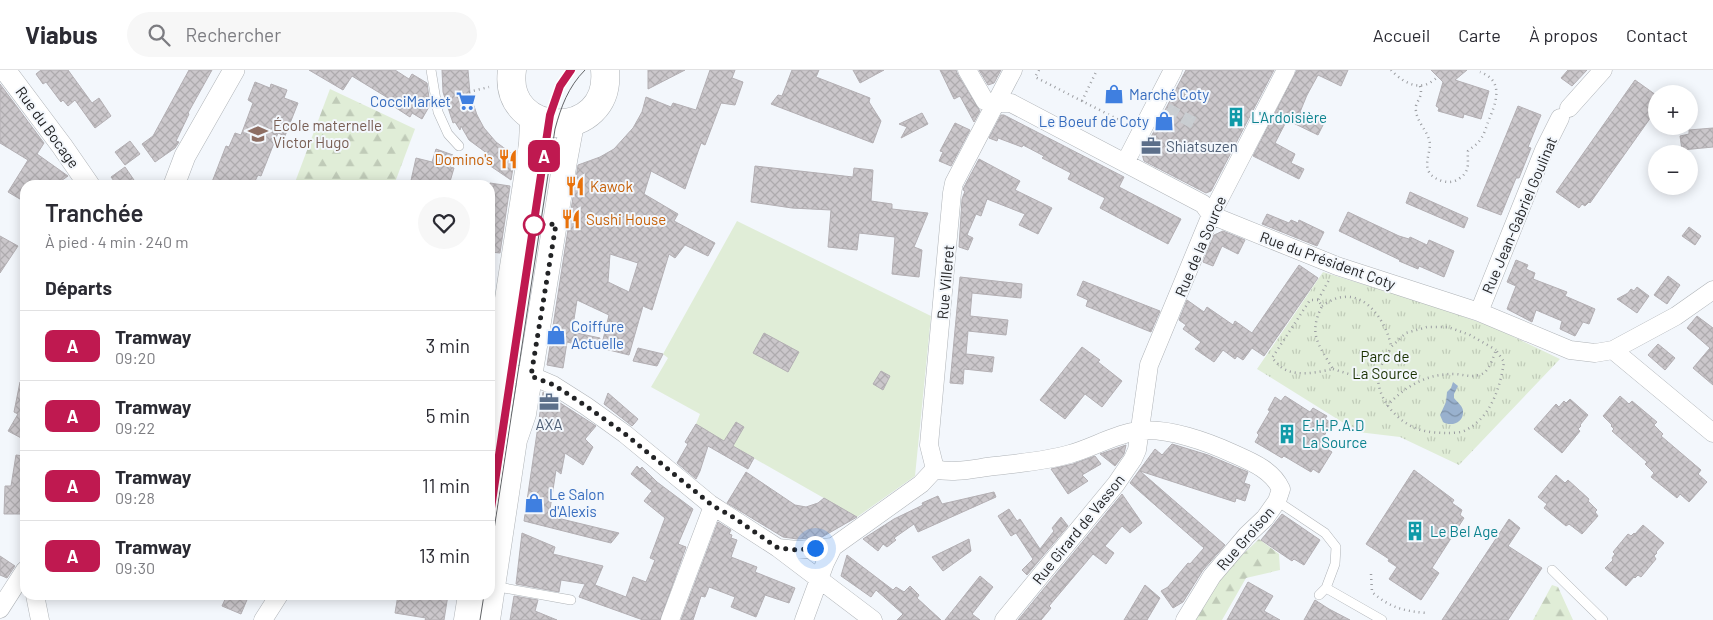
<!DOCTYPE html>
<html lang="fr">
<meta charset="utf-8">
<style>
body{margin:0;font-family:Barlow,sans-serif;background:#f7f7f7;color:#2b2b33;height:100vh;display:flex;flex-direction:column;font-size:19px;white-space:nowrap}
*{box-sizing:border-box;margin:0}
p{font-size:16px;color:#7c7c81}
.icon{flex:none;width:28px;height:28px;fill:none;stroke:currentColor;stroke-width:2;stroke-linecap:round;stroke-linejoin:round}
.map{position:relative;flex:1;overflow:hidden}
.drawer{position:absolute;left:20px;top:110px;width:475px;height:420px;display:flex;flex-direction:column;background:#fff;border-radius:15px;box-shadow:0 2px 12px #0003}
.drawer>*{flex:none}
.badge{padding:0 10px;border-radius:8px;font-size:18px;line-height:32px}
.controls{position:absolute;left:1648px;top:15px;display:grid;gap:10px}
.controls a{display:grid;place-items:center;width:50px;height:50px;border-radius:50%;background:#fff;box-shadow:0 2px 12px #0003;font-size:25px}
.you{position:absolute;width:25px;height:25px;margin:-12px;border:4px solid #fff;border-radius:50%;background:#1a73e8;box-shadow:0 0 0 8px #1a73e833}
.map>.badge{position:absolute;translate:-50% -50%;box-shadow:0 0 0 2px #fff}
h2{padding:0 25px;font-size:19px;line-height:45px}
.round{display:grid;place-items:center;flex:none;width:52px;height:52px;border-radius:26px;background:#f7f7f7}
.summary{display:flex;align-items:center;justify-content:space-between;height:85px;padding:0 25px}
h1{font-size:24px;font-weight:600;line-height:38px}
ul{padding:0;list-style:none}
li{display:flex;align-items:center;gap:15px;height:70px;padding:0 25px;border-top:1px solid #e1e1e2}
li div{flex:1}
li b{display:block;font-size:19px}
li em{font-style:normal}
li .badge{min-width:55px;font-weight:700;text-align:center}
header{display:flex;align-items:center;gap:30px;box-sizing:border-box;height:70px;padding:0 25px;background:#fff;border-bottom:1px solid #e1e1e2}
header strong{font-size:24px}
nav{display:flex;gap:28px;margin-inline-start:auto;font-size:18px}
.search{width:350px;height:45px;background:#f7f7f7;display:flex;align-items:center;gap:12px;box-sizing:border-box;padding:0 18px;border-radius:28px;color:#7c7c81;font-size:19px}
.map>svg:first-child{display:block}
.grass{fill:#e0edd7}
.forest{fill:url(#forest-firs)}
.park{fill:url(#park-tufts)}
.water{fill:url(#water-waves)}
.building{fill:url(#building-cross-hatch);stroke:#b3afb3;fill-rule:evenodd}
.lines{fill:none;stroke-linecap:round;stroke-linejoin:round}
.pedestrian-tunnel{stroke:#c9cdd1;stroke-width:12;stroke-dasharray:12 6;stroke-linecap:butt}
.service-casing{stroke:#afb3b7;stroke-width:10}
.minor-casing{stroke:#afb3b7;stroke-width:19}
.tertiary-casing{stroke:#afb3b7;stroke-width:22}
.secondary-casing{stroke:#afb3b7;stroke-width:25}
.primary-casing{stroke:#afb3b7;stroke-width:29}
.path{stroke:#9c9ea2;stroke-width:2.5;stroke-dasharray:1 4;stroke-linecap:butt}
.service{stroke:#fff;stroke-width:9}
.minor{stroke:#fff;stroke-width:18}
.tertiary{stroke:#fff;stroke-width:21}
.secondary{stroke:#fff;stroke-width:24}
.primary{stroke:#fff;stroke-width:28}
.tram{stroke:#626467;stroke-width:1}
.line-casing{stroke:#fff;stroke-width:11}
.line{stroke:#bf1950;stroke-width:8}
.walk{stroke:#222325;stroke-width:5;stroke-dasharray:0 9}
.stop-dot{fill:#fff;stroke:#bf1950;stroke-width:2.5}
.labels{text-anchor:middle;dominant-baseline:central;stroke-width:4;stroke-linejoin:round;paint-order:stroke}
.shop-label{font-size:15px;fill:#366cbe;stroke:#f3f7fc;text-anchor:start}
.culture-label{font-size:15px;fill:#0d838f;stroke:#f3f7fc;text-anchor:start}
.education-label{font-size:15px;fill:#785e54;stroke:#f3f7fc;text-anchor:start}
.street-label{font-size:15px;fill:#222325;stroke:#f3f7fc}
.service-label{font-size:15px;fill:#4e5e75;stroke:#f3f7fc;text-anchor:start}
.food-label{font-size:15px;fill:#c56008;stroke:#f3f7fc;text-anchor:start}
.park-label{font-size:15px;fill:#1a3100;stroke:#f3f7fc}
</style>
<header>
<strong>Viabus</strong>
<div class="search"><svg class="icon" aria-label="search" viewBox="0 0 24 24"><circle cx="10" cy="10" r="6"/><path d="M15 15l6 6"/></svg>Rechercher</div>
<nav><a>Accueil</a><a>Carte</a><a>À propos</a><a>Contact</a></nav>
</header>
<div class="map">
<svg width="1713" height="550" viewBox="0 0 1713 550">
<defs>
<pattern id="forest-firs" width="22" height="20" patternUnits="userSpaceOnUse" patternTransform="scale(1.25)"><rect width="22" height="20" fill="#e0edd7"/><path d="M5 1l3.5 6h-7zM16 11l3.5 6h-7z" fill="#c0cbb8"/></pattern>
<pattern id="park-tufts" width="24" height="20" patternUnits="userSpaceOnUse" patternTransform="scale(1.25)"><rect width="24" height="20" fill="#e0edd7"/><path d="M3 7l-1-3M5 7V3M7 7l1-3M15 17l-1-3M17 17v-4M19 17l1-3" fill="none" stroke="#c0cbb8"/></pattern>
<pattern id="water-waves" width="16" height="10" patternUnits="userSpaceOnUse" patternTransform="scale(1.25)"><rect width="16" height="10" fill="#99b1ce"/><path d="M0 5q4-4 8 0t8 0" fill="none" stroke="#7c90a7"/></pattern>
<pattern id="building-cross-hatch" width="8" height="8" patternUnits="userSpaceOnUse" patternTransform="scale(1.25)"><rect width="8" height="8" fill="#cbc7cb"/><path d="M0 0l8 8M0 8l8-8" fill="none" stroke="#aeabae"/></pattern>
</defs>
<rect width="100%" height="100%" fill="#f3f7fc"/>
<path class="grass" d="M737,151L931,246L915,406L857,447L708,362L696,354L700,344L651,317L668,288L663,284Z"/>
<path class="forest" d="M330,19L415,59L394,115H294Z
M1259,469L1279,484L1280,500L1246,508L1222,550H1193L1217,509Z
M1552,515L1558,517L1573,550H1533Z"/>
<path class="park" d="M1323,202L1424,233L1493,257L1560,289L1459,395L1400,367L1358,362L1257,299Z"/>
<path class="water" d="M1453,312L1458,316L1454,324V328C1457,332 1463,336 1463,341C1464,353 1451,357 1443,352L1440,345L1446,332L1447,322L1451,318Z"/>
<path class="building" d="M41,0H68L92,33L99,28L111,46L95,58L75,30L68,36L63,30L61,32L46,12L43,14L36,4Z
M189,0H212L188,43L189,44L176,71L179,72L175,78L155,92L142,74L153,66Z
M309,0H395L409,9L412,4L427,13L430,35L422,49L412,43L410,47L390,34L393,31L352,6L343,20Z
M442,0H468L470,24L477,45L484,58L496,72L515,86L511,110L486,93L489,89L487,86L488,84L469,70L461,56L460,60L455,52L453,53L443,22Z
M648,0H685L648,19Z
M710,0H735L732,8L743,12L735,35L721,33L705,75L701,73L685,119L651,101L644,124L678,144L674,151L715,173L708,186L685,175L675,188L669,184L652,240L643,236L629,285L601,278L609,245L577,230L572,262L600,268L597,279L567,272L563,298L547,295L578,95L600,87L614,79L633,58L642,42L646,27L671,37L673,33L696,40ZM610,184L638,193L629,222L608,212Z
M792,0H819L816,7L870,28L869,32L881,51L873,73L771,34L778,25L782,26Z
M853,0H884L860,13Z
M940,0H956L958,5L980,41L974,52L960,26L954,29Z
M979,0H1001L994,13L988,15Z
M1186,0H1274L1211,121L1206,123L1144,91L1142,84Z
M1297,0H1348L1341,16L1318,5L1307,25L1300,42L1324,53L1318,65L1287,50L1275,73L1295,84L1291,93L1304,99L1299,109L1253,86Z
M1431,0H1467L1455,10L1489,21L1481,49L1464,44L1463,48L1438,41L1439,38L1436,36L1443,12Z
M1568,0H1587L1572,16L1561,8Z
M1635,10L1656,25V40L1590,133L1589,132L1585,136L1582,134L1579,138L1556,122Z
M255,12L270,18L271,14L287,20L284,28L298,33L285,66L278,63L261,106L258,105L253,115H220L212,112L226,76L229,77L235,63L241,65L253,33L248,30Z
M0,14L44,73L37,84L68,106L55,115H25V132L8,122L28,90L0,73Z
M1518,36L1541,45L1528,77L1531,78L1519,108H1516L1501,145L1477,136Z
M922,43L928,54L901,68L907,57L899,54Z
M1001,45H1004L1124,107L1119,117L1181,149L1168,174L1100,138L1105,128L1068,109L1071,103L1042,88L1044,86L1023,75L1022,77L998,68L997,71L989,68Z
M955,53L970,60L951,96L939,91L943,82L940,81Z
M1713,58V77L1682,80L1680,66L1689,64V60Z
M130,71L140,84L125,95L115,82Z
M436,79L453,85L450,97L454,98L449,115H410L416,88L432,92Z
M979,89L1020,111L1015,120L1052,138L1038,164L1019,155L1025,144L987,129L981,146L976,144L967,165L973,168L968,180L959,177L962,129L965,121L963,120L964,117Z
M755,96L853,107L854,98L873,100L871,131L892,134V139L928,143L914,177L922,180L919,207L892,204L895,167L859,163L857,180L828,177L831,140L792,138L751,132Z
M125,97L134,110L127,115H117L111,107Z
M490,113L510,116L500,183L490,182Z
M1410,122L1468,148L1464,158L1406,133Z
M1348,142L1399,166L1409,169L1410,167L1427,175L1429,170L1454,181L1444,207L1419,196L1418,199L1399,191L1400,190L1339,161Z
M1267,144L1289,153L1291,150L1298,153L1299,150L1324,162L1317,176L1262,154Z
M1689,157L1701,166L1695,175L1682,166Z
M1223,161L1245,170L1238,184L1222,176L1213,196L1203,192L1214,165Z
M0,166L18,176L0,203Z
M1516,190L1528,195L1526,199L1535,203L1533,209L1567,222L1565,226L1595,239L1589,254L1583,252L1575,266L1560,259L1562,251L1536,240L1532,252L1507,239L1516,216L1507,212Z
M1299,195L1318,208L1264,286L1252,278L1243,290L1237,286L1235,289L1223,280L1214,292L1195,279L1201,272L1183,259L1186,255L1179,250L1187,230L1204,242L1207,237L1233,255L1235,251L1252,263Z
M1668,206L1680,215L1667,234L1654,225Z
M960,207L1022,214L1021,228L972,223L970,246L1008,250L1006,265L968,261L966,284L994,287L992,302L964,299L963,314L950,313Z
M1083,211L1160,241L1151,262L1086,236L1088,230L1077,225Z
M1637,217L1649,226L1637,243L1617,229L1628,223L1631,219L1634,221Z
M1697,246L1713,258V315L1693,298L1710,278L1687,258Z
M764,263L799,282L788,302L753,283Z
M1658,274L1675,288L1665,300L1648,285Z
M1082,277L1100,290L1098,292L1122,311L1102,337L1085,324L1065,349L1040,330Z
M638,278L663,284L657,296L633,291Z
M881,301L890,306L883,320L873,314Z
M20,312L25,313V370L8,361L18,344L14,342Z
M543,322L596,356L585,369L593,377L583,395L565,383L561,404L556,400L549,446L619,463L611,473L524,451Z
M608,323L638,349L634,354L632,356L604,334Z
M1285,326L1310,342L1313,338L1327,346L1325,349L1332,353L1319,374L1332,382L1319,403L1313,399L1311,402L1284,386L1282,388L1255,372L1259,365L1257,363L1270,341L1268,340L1275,327L1281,331Z
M1620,326L1629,334L1632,331L1657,352L1654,355L1663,364L1661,366L1701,400L1698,404L1707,412L1689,432L1680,424L1677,428L1651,407L1654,403L1645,394L1647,392L1612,361L1614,359L1611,356L1612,355L1603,346Z
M1570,329L1588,345L1580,355L1581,356L1578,359L1580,361L1562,383L1534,359L1556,334L1559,337L1564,331L1566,333Z
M736,352L744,357L733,376L754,388L748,399L708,376L700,401L696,409L677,393L688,374L685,372L696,354L724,371Z
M1172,374L1208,385L1248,402L1244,413L1250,415L1245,431L1236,428L1235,432L1140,401L1225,475L1203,500L1183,532L1173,538L1161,521L1168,517L1188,493L1190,494L1204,478L1130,413L1155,379L1162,385Z
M1126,375L1124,384L1115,396L1100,384Z
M16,385L24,386L21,444H4L5,416H11Z
M1095,386L1101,394L1082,405L1088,411L1068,424L1051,399L1073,394Z
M637,396L640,399L642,397L657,412L693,439L678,474L686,477L660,550H643L579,527L585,514L561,510L559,522L516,514L522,463L555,477L553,484L603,496L595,515L626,527L633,507L646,512L655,490L650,488L665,448L644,431L652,421L631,404Z
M1414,400L1454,430L1452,433L1462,440L1460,445L1464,448L1432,498L1439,503L1421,530L1389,509L1397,497L1388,491L1389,489L1366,474Z
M746,402L795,435L806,437L818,433L824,428L857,447L822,467L797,469L783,467L727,433Z
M1556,405L1565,413L1568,410L1589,429L1588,431L1597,440L1595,442L1598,446L1582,464L1569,454L1566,456L1544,438L1547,434L1538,427Z
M994,422L996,427L918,462L914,454L894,468L896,470L887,477L883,474L878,481L863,469L894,449L923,435L922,433L938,426L942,434Z
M1122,424L1142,453L1130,463L1122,456L1105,476L1114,483L1106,494L1093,484L1049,536L1051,538L1041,550H1018Z
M1009,439L1017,451L1020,449L1040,479L1054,461L1052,458L1061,447L1068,456L1027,505L1022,500L1033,489L1016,463L1011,466L998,446Z
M1282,444L1320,470L1304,495L1294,489L1292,491L1261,470Z
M1509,449L1520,458L1508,476L1542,498L1508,550H1442Z
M718,452L731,460L729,464L732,465L731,468L737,470L731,487L757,497L755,502L795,518L789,533L765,525L756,547L731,537L735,527L709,517L705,527L701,526L693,550H681Z
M1643,455L1664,473L1656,482L1657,483L1654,486L1656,489L1641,507L1638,505L1635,508L1634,507L1626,516L1605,498L1613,490L1612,488L1615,484L1613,482L1628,464L1631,466L1634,463L1635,464Z
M969,469L971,481L943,501L932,487Z
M847,485L893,520L896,517L904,522L910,516L919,525L917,528L941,550H897L903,544L876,520L871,527L841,506Z
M0,486L15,496L7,508L0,505Z
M980,506L993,517L972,544L980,550H945Z
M1248,512L1273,526L1264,541L1280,550H1227Z
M1145,515L1160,528L1147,550H1124Z
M227,525H249L241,544L222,536Z
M398,525H448L444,550H425L426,548L395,543Z
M514,526L538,530L535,541L557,550H510Z
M1315,530L1329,539L1350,550H1304Z"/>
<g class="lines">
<path class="pedestrian-tunnel" d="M1167,39L1194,53"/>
<defs>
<path id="service" d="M431,0L438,42L448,64L459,76
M1277,431L1325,463L1336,477L1335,494L1326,518L1319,525
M1552,500L1603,550
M504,518L571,530
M1326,518L1382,550"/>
<path id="minor" d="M967,0L985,31L989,33H1011L1203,134L1211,145L1337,196L1479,242L1570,280L1595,283L1613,280L1676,246L1713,220
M1569,38L1603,0
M1125,93L1173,0
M1479,242L1544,80L1560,48
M1613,280L1713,363
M490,299L539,309L553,315L586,336L625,364L710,434L778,478L873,550
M935,399C954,404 976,398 995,396C1020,393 1046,391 1070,384C1092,378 1115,364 1138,361C1167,357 1208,372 1234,384C1252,392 1272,400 1281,419L1277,431L1265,448L1247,465L1212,506L1185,550
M935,399L929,375L952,123L954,113L1013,0
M778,478L797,480L833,477
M35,525L40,550
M0,539L25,500
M263,550L279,525
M670,550L713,436
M804,550L825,493L833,477L921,414L935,399
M1004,550L1116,414L1133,389L1137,380L1149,295L1211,145L1286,0"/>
<path id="tertiary" d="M5,0L62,76L89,115
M174,115L185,86L234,0"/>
<path id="secondary" d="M490,400C497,357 495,313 501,270C510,204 522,139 531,73L532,52L530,45
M466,550L470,525
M488,550L515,370L524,344L565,91L571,59L576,51"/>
<path id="primary" d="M512,0C502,69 612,73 605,0"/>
</defs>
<use href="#service" class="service-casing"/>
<use href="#minor" class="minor-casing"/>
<use href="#tertiary" class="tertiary-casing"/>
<use href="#secondary" class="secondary-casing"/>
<use href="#primary" class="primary-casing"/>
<path class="path" d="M1039,0L1035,7L1127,54
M1391,0C1398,8 1412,18 1424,15C1429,14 1434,10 1438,7
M1420,16C1424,29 1414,31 1416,41C1417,51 1426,60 1429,69C1434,82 1415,102 1442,111C1449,113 1455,112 1460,108C1471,100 1467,92 1468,81C1472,77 1477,75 1480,70C1484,65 1486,58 1488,52C1496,33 1505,11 1480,2
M469,22L489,17
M1082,31L1097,0
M1318,230H1310L1272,288C1276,292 1280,297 1284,299C1299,307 1318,302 1333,299C1318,274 1308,264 1322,236L1318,230L1330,208
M1322,236C1328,232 1336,227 1344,227C1369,224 1388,256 1391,277L1406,263L1427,257H1448L1470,265L1496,280
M1333,299L1355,306L1378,304
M1387,336C1405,316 1428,303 1456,304C1465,305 1473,308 1482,304C1490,300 1493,287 1496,280L1504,292C1500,318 1491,347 1466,360C1461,363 1453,363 1447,363C1436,363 1423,362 1413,357C1394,348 1377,327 1378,305C1379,297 1388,285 1391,277
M1371,504L1372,522C1390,538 1404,541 1427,543"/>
<use href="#service" class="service"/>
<use href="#minor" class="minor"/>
<use href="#tertiary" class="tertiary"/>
<use href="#secondary" class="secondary"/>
<use href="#primary" class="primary"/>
<path class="tram" d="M547,65C551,39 556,22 571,0
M490,486L555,59C561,37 568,17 585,0
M480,550L484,525"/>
</g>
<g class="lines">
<defs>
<path id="line" d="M490,445L550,45L560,16L571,0"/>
</defs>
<use href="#line" class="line-casing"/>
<use href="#line" class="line"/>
<path class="walk" d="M534,155L556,154L531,306L554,315L586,336L625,364L713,436L730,445L778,478L798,480L815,478"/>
</g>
<defs>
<symbol id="shop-bare" viewBox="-9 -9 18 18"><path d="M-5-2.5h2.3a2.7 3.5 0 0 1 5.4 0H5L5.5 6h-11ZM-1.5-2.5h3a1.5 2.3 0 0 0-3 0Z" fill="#3f7fe0" stroke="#f3f7fc" stroke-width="2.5" paint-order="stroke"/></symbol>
<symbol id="supermarket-bare" viewBox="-9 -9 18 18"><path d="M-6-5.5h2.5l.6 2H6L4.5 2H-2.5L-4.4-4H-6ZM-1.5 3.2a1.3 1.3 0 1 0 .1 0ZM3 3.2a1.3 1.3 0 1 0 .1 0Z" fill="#3f7fe0" stroke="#f3f7fc" stroke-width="2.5" paint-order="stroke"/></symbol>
<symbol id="building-bare" viewBox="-9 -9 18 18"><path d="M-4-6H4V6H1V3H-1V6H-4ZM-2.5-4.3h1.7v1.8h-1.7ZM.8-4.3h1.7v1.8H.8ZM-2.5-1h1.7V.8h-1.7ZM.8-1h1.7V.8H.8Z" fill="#0f9aa8" stroke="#f3f7fc" stroke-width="2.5" paint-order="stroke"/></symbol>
<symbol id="school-bare" viewBox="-9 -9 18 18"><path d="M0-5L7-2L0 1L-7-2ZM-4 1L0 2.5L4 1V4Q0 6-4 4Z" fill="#8d6e63" stroke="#f3f7fc" stroke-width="2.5" paint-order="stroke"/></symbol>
<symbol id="office-bare" viewBox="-9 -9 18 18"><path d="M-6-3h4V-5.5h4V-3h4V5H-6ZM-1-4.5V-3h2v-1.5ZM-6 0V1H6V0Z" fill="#5c6f8a" stroke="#f3f7fc" stroke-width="2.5" paint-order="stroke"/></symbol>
<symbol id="restaurant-bare" viewBox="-9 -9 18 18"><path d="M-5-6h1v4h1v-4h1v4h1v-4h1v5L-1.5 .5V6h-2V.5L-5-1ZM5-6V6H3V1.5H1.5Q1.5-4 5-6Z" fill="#e8710a" stroke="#f3f7fc" stroke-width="2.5" paint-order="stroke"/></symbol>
</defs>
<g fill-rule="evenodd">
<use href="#shop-bare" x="1100" y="10" width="28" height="28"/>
<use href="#supermarket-bare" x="452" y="17" width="28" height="28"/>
<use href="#building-bare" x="1222" y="33" width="28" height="28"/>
<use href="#shop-bare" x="1150" y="37" width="28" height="28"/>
<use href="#school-bare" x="244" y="50" width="28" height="28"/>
<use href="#office-bare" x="1137" y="62" width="28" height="28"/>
<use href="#restaurant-bare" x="494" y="75" width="28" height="28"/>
<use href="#restaurant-bare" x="561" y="102" width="28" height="28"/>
<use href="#restaurant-bare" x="557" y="135" width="28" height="28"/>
<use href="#shop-bare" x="542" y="251" width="28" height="28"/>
<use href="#office-bare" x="535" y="318" width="28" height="28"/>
<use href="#building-bare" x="1273" y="350" width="28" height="28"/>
<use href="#shop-bare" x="520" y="419" width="28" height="28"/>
<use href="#building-bare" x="1401" y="447" width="28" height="28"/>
</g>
<circle class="stop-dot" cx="534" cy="155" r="10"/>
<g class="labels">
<g class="shop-label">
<text x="1129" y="24">Marché Coty</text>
<text x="451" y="31" text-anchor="end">CocciMarket</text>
<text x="1149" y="51" text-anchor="end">Le Boeuf de Coty</text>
<text x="571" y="256">Coiffure<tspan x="571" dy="17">Actuelle</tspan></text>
<text x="549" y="424">Le Salon<tspan x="549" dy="17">d'Alexis</tspan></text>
</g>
<g class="culture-label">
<text x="1251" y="47">L'Ardoisière</text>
<text x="1302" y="355">E.H.P.A.D<tspan x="1302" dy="17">La Source</tspan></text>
<text x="1430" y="461">Le Bel Age</text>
</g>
<g class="education-label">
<text x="273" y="55">École maternelle<tspan x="273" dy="17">Victor Hugo</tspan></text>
</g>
<g class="street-label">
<text transform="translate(48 57) rotate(54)">Rue du Bocage</text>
<text transform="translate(1519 145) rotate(-67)">Rue Jean-Gabriel Goulinat</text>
<text transform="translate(1200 176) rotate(-67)">Rue de la Source</text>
<text transform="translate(1328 190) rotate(20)">Rue du Président Coty</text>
<text transform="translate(945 212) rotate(-85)">Rue Villeret</text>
<text transform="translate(1078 459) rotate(-51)">Rue Girard de Vasson</text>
<text transform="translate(1245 468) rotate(-49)">Rue Groison</text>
</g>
<g class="service-label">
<text x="1166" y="76">Shiatsuzen</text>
<text x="549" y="354" text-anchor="middle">AXA</text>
</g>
<g class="food-label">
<text x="493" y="89" text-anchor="end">Domino's</text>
<text x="590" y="116">Kawok</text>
<text x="586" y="149">Sushi House</text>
</g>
<g class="park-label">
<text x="1385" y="286">Parc de<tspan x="1385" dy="17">La Source</tspan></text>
</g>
</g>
</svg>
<div class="controls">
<a>+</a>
<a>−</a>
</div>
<div class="you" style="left:815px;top:478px"></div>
<b class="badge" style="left:544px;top:86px;background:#bf1950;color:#fff">A</b>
<section class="drawer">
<div class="summary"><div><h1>Tranchée</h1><p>À pied · 4 min · 240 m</p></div><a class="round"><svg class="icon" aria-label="heart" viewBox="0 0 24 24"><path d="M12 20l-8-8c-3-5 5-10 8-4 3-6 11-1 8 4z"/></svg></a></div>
<h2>Départs</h2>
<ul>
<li><span class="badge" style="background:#bf1950;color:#fff">A</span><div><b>Tramway</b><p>09:20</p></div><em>3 min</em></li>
<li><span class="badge" style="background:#bf1950;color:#fff">A</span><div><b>Tramway</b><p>09:22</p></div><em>5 min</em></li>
<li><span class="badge" style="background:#bf1950;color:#fff">A</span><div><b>Tramway</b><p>09:28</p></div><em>11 min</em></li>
<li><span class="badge" style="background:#bf1950;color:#fff">A</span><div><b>Tramway</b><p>09:30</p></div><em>13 min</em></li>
</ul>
</section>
</div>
